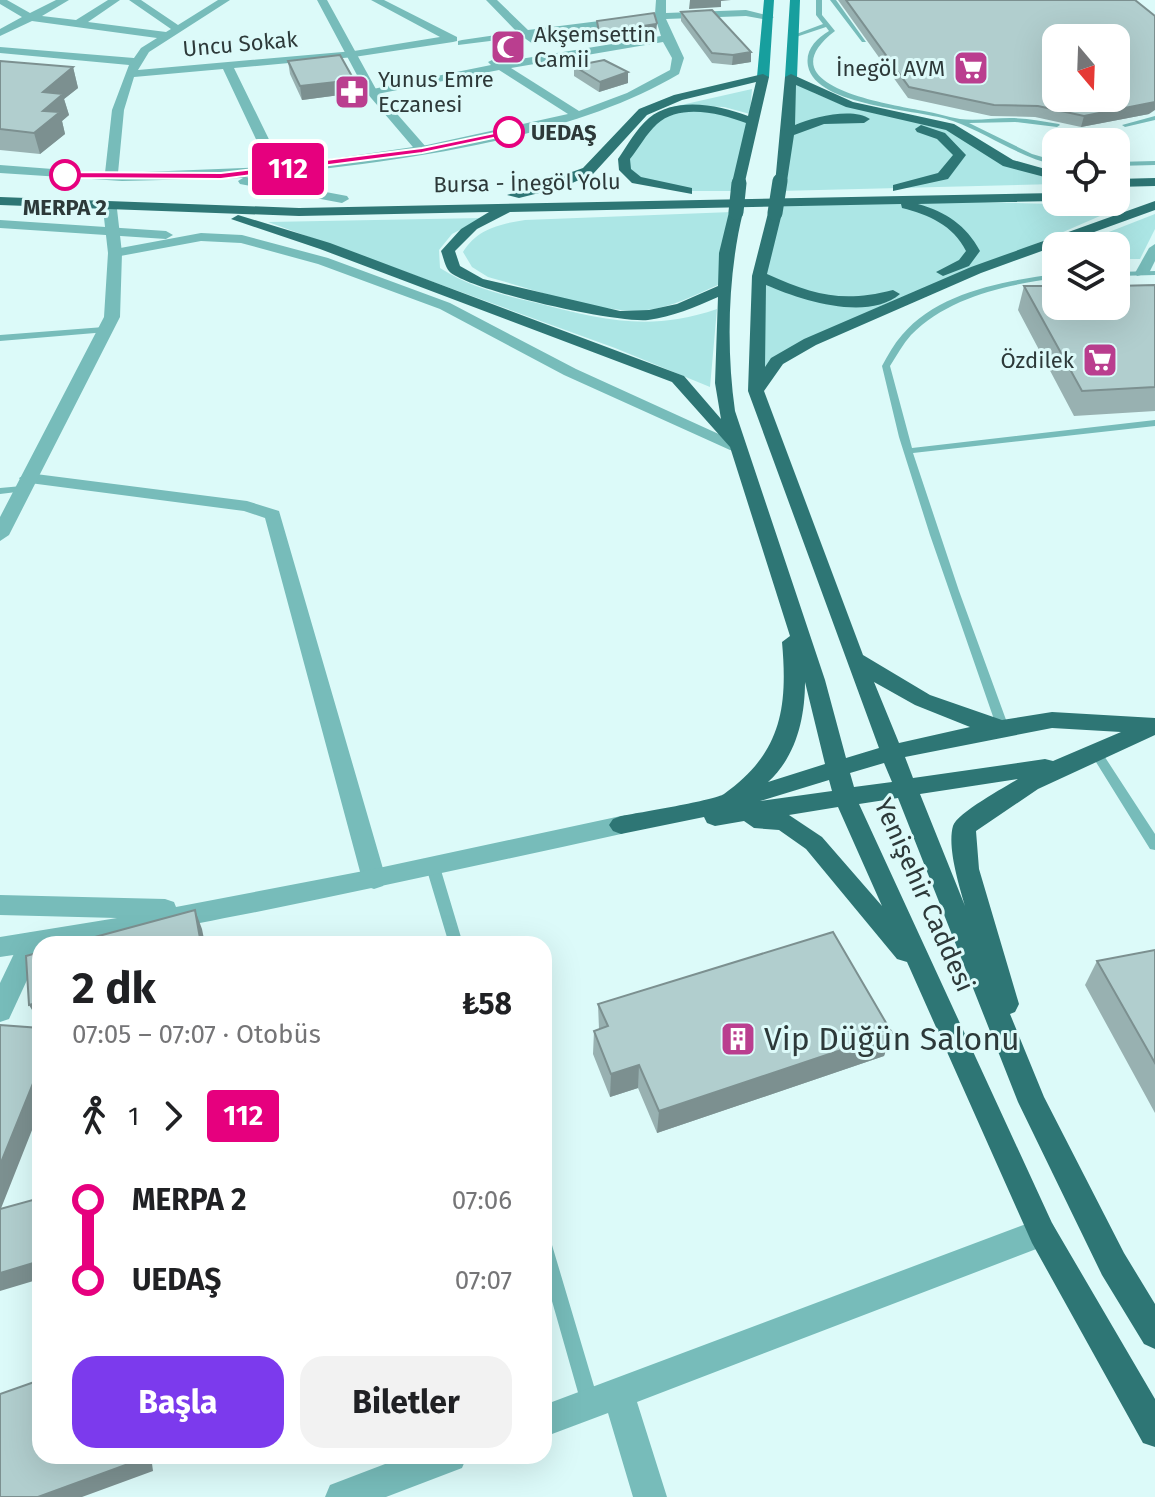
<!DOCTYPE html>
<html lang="tr">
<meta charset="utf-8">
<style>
body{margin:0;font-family:"Fira Sans",sans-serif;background:#f2f2f2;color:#202124;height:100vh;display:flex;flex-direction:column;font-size:30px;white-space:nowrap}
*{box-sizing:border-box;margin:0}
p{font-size:26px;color:#757577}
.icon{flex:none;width:44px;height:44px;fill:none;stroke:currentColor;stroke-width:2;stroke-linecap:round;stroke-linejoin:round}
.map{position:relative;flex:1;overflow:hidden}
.side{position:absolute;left:32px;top:936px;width:520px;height:528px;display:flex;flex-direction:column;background:#fff;border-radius:24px;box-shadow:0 8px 32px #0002}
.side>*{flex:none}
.badge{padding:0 16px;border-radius:6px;font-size:28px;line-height:52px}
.needle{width:52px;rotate:161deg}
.tools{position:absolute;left:1042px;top:24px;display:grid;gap:16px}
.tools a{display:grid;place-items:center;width:88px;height:88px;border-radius:16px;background:#fff;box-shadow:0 8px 32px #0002;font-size:40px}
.map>.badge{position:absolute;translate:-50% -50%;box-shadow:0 0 0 4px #fff}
.legs{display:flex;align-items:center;gap:12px;height:88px;padding:0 40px;font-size:26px}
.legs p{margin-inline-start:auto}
.overview{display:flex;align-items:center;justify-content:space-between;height:136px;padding:0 40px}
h1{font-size:44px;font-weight:700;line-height:60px}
.button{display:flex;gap:16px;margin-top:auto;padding:16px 40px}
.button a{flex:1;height:92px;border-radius:24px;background:#7c3aed;color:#fff;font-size:32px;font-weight:700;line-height:92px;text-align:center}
.button a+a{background:#f2f2f2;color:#202124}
ul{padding:0 40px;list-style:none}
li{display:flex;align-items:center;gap:28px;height:80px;font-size:30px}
li i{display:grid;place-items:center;width:12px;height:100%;margin:0 10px;background:currentColor}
li i::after{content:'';width:20px;height:20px;margin:-10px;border:6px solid;border-radius:50%;background:#fff}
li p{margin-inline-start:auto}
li:first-child i{background:linear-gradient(#0000 50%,currentColor 0)}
li:last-child i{background:linear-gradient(currentColor 50%,#0000 0)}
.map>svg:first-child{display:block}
.green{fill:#ace6e5}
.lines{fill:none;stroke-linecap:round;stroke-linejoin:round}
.service{fill:#77bcba;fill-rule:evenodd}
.pedestrian{fill:#77bcba;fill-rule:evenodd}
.minor{fill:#77bcba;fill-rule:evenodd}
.tertiary{fill:#77bcba;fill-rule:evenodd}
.secondary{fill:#179f9e;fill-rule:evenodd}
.trunk{fill:#2e7675;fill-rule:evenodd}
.trunk-bridge{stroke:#2e7675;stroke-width:15}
.wall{fill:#98b1b1}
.shaded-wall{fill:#7c9090}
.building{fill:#b1cece;stroke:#7c9090;stroke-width:2;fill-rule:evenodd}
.line-1{fill:#e6007e;stroke:#fff;stroke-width:2}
.stop-1-dot{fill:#fff;stroke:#e6007e;stroke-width:4}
.labels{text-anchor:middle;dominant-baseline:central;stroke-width:6;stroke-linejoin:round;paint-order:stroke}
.far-poi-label{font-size:22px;fill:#2d3939;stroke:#dcfaf9;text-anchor:start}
.far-street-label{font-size:22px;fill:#2d3939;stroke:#dcfaf9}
.far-stop-label{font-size:22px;font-weight:bold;fill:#2d3939;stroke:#dcfaf9;text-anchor:start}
.street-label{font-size:26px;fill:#2d3939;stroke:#dcfaf9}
.near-poi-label{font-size:32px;fill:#2d3939;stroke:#dcfaf9;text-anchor:start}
</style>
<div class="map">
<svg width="1155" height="1497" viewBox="0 0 1155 1497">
<rect width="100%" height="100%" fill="#dcfaf9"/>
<path class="green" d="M791,77L814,93L843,105L954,128L1007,163L1056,176V184L779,191Z
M752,89L750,114L724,107L699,106L751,121L738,191H688L637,180L624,159L668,108Z
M883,199L1123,206L810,342L777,361L756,391L759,276L777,202Z
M732,212L718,285C695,295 672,307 647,310C603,315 533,289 488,277L472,267L463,252C477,229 499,224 525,220Z
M1155,214V229L1140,259H1116V246H1073Z
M482,218L452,234L439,250L440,268C474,289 500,294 537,303C603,320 650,332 717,309L710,387L615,348L268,222Z"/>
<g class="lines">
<path class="service" d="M816,0H822V15L835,31C763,86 889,104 924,111C936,113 948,117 960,119C976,121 994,118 1010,118C1026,118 1043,121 1059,124L1060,125L1057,127L1015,122L969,123L1032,154L1056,161V165C1018,157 989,134 953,121C920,109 816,107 808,66C805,50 816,39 829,31L826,27L796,37L791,36L823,24L816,15Z
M830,0H836L866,42H862Z
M1155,116V120L1125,127L1122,125Z
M1155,161V165L1116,166V162Z
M1155,271V275L1116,276V272Z
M1056,274V278C1006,285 948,297 911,335C903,344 897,355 890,366L912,448L1155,420V426L913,453L959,591L1009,728L1003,732L997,728L930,535L899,437L882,366C888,355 894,344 902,335C938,292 1004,281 1056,274Z
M104,327L107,328V332L0,341V335Z
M22,486L25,487V491L0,494V488Z
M1095,747L1099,748L1155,834V850L1150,849L1091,754L1089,751L1091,748Z
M433,862L438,863L440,867L463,944H449L426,867L428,863Z
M544,1237L550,1239L552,1245L599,1403L596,1409L590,1412L584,1409L581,1403L544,1273Z"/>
<path class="pedestrian" d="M1155,244V261L1149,273L1137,276L1135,273L1149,248Z"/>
<path class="minor" d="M0,0H7L30,13L56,0H69L42,16L76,20L108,0H120L88,22L166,32L171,29L129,0H141L178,25L218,0H230L149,52L138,70L354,51L440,37L371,0H384L457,37V41L453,42L354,57L234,68L282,166L427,145L568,114L499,70L372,95L366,92L368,90L491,65L488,62L494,59L502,62L661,36L656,20L534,36L538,41L533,44L523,37L458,45V41L462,40L517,32L486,0H497L528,30L655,14L656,0H666V13L746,10L774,17L769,20L746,16L666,19L684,58L679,74C563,143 380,164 246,177L347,196L349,199L342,203L240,184L238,181L243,178L122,181L0,173V165L105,173L112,110L129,65L0,53V47L134,58L141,48L157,38L32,21L0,36V29L22,17L0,4ZM663,42L672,58L670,70L627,93L579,111L511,68ZM223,69L269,167L118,173L124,110L134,77Z
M0,220L166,231L173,235L166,239L0,228Z
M201,233L242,235L328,258L450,303L576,369L745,446L736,451L730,450L564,375L440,309L318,264L241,243L201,241L115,257L108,253L115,249Z
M28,473L247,501L279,511L386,879L383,886L374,889L365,886L362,879L265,518L244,511L22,482L19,478Z
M32,932L41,935L45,942L40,944V952L9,1019L0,1022V983L23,935Z
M1042,1218L1052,1223L1057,1233L1052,1243L637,1402L667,1497H633L608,1413L544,1437V1405Z
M406,1456H467L462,1468L386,1497H325L330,1485Z"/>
<path class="tertiary" d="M317,0H327L377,91L426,147V153H418L366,92Z
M110,205L117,209L122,253L120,317L9,535L0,541V517L104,317L108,253L103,209Z
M621,816L629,819L633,825L629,831L621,834C498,861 375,888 251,913C181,926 111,944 40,944V951L0,957V937L117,918L0,915V895L165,899L174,902L176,907L374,869Z"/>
<path class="secondary" d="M764,0H774L769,77L763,80L757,77Z
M790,0H800L797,77L791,80L785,77Z"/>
<path class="trunk" d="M763,74L769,77L744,186L732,183L746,123C720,113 680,103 657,124C646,134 639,148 630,159L631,169L641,177L692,188V194L632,183L619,170L618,159C627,146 636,129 649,118C676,96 719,105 748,116L756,82L682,100L647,115L593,174L563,187L519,198L507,195L583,168L639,109L674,95Z
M791,74L853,102L954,124L1013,160L1056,172V180L1003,166L946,130L846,107L796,85L795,125C813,117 853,107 870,119L864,123L824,124L794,135L787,181L775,184L785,77Z
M921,125L945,133L966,155L948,179L893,191V185L938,173L953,155L937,139L917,132L915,129Z
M1155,178V186L1116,187V179Z
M1056,193V201L918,204C946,212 966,225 980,251L969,266L943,276L936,272L959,260L966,251C953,225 929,215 902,208L901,204L510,212L477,229L455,251L460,266L483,279L620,311L649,310L677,304L718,286L719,253L729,212L741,209L743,212C728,273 726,348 735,411L825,680L846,758L879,748L748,391L752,276L768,213L775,209L782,213L767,274C814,295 842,303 893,290L900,294C867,322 801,300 766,285L765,367L771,358L804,339L971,267L1155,201V210L981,273L816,345L783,364L764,391L863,655L930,695L1002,720L1052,712L1155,718V735L1038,789L976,831L979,869L1019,1004L1015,1012L1010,1014L1044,1097L1124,1253L1155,1304V1349L1144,1344L1102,1275L1018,1102L898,798L859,804L1052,1223L1155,1399V1447L1143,1443L1032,1243L907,962L897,959L806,849L779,830L754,828L744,821L715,826L707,823L704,817L621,834L613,831L609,825L613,819L621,816C637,813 716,800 724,794C781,753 788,709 782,642L790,636L730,447L672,382L320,249L231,219L238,215L330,243L684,376L721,419L715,383L718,297C695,307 672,317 648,320C615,323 477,292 451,273C445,268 444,259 441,251L461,229L489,212L299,216L0,205V197L299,208ZM805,682L825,764L768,782C796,757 805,718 805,682ZM874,682L915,705L970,727L899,743ZM1052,728L1121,732L1053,761L1045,759L913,778L905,757ZM884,763L892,782L854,787L850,773ZM1018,779C1005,787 957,813 953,826C947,847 959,885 965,906L920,794ZM829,780L832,791L760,801ZM838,807L882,906L822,837L789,815Z"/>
<path class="trunk-bridge" d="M736,212L739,183
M775,213L780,181"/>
</g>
<path class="wall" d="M838,0H1135L1149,114L1081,127L1035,117L991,116L908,98Z
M681,12L751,62L732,65L712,63L681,21Z
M0,61L73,67L78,88L64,99L69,115L62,121L65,134L40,154L0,150Z
M288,61L354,80L355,93L302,100L290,74Z
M574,66L628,83L599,92L574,76Z
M1155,285V411L1074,416L1018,310L1024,286Z
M1155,950V1113L1085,985L1097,961Z
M598,1004L892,1033L884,1056L657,1133L638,1088L610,1097L593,1054L594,1031L599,1029Z"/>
<path class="shaded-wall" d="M690,0H731L721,1V7L689,9Z
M657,23L656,34L599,43V33Z
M751,52V62L732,65L733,55Z
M73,67L78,88L64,99L69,115L62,121L65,134L40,154L34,133L43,111V92Z
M628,72V83L599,92L600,82Z
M354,80L355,93L302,100L300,86Z
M1155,102V110L1149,114L1081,127L1084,116Z
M195,910L202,929L205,944H201Z
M40,1002V1023L29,1005Z
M892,1033L884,1056L657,1133L659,1111Z
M639,1065L638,1088L610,1097L611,1074Z
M40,1066V1110L0,1211V1165Z
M40,1261V1279L0,1291V1273Z
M142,1456H151L153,1471L82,1497H38Z"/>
<path class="building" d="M846,0H1135L1155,16V102L1084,116L1038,106L994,105L909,87ZM1056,38H1116V98H1056Z
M712,10L751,52L733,55L712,53L681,12Z
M654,13L657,23L656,24L599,33L597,21Z
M340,55L354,80L300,86L288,61Z
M604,60L628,72L600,82L574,66Z
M0,61L73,67L43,92L63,94L43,111L60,112L34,133L0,129Z
M1155,285V387L1082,391L1024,286H1056V306H1116V286Z
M195,910L201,944H69Z
M833,932L892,1033L659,1111L639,1065L611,1074L594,1031L608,1026L598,1004Z
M1155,950V1063L1097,961Z
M40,952V1002L29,1005L26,956Z
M0,1025L40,1028V1066L0,1165Z
M40,1198V1261L0,1273V1209Z
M40,1380V1456H142V1459L38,1497H0V1394Z"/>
<path class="line-1" d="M509,130L512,134L422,153L221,179L65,178L60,175L65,172L221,173L422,148Z"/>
<defs>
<symbol id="mosque-square" viewBox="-11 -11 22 22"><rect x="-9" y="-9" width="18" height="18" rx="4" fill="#ba3e8f" stroke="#dcfaf9"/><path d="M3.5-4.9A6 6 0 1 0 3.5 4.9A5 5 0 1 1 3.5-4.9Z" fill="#fff"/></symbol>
<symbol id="supermarket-square" viewBox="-11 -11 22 22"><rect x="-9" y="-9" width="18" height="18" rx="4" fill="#ba3e8f" stroke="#dcfaf9"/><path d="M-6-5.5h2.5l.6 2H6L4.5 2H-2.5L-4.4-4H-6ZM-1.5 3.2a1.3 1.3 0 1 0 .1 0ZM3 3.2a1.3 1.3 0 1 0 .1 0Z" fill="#fff"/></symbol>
<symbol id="pharmacy-square" viewBox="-11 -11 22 22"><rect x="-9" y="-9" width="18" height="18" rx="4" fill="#ba3e8f" stroke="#dcfaf9"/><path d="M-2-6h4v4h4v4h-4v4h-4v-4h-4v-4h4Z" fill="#fff"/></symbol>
<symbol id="building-square" viewBox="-11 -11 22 22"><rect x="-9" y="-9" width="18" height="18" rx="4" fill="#ba3e8f" stroke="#dcfaf9"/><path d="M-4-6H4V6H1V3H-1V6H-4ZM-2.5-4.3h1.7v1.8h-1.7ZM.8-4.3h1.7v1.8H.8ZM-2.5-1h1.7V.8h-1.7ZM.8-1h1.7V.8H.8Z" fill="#fff"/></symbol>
</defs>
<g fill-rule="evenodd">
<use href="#mosque-square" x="488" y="27" width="40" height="40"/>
<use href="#supermarket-square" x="951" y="48" width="40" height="40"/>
<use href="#pharmacy-square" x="332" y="72" width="40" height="40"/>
<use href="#supermarket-square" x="1080" y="340" width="40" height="40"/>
<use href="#building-square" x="718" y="1019" width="40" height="40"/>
</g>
<g class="stop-1-dot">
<circle cx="509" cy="132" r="14"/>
<circle cx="65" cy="175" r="14"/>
</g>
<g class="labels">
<g class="far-poi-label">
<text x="534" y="34">Akşemsettin<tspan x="534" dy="25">Camii</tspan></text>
<text x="945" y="68" text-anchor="end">İnegöl AVM</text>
<text x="378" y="79">Yunus Emre<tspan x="378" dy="25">Eczanesi</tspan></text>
<text x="1074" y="360" text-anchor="end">Özdilek</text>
</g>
<g class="far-street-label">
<text transform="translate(240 44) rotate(-5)">Uncu Sokak</text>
<text transform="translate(527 183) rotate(-1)">Bursa - İnegöl Yolu</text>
</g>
<g class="far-stop-label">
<text x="531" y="132">UEDAŞ</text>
<text x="65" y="207" text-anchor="middle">MERPA 2</text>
</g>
<g class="street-label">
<text transform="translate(924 895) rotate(66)">Yenişehir Caddesi</text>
</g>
<g class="near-poi-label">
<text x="764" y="1039">Vip Düğün Salonu</text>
</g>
</g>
</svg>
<div class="tools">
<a><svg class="needle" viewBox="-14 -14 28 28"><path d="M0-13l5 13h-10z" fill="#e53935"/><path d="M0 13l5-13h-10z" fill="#757577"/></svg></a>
<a><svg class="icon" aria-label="locate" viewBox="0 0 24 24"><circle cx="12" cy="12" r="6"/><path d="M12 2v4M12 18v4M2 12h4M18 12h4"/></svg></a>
<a><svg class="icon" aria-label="layers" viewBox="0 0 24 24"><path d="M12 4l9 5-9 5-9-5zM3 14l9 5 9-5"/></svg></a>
</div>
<b class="badge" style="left:288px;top:169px;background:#e6007e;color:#fff">112</b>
<section class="side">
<div class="overview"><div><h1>2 dk</h1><p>07:05 – 07:07 · Otobüs</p></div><b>₺58</b></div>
<div class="legs"><svg class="icon" aria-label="walk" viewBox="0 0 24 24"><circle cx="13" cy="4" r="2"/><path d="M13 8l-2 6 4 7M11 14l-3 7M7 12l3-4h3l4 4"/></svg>1<svg class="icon" aria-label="forward" viewBox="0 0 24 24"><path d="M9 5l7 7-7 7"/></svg><b class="badge" style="background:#e6007e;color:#fff">112</b></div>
<ul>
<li><i style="color:#e6007e"></i><b>MERPA 2</b><p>07:06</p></li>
<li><i style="color:#e6007e"></i><b>UEDAŞ</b><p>07:07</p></li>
</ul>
<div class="button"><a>Başla</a><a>Biletler</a></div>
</section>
</div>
